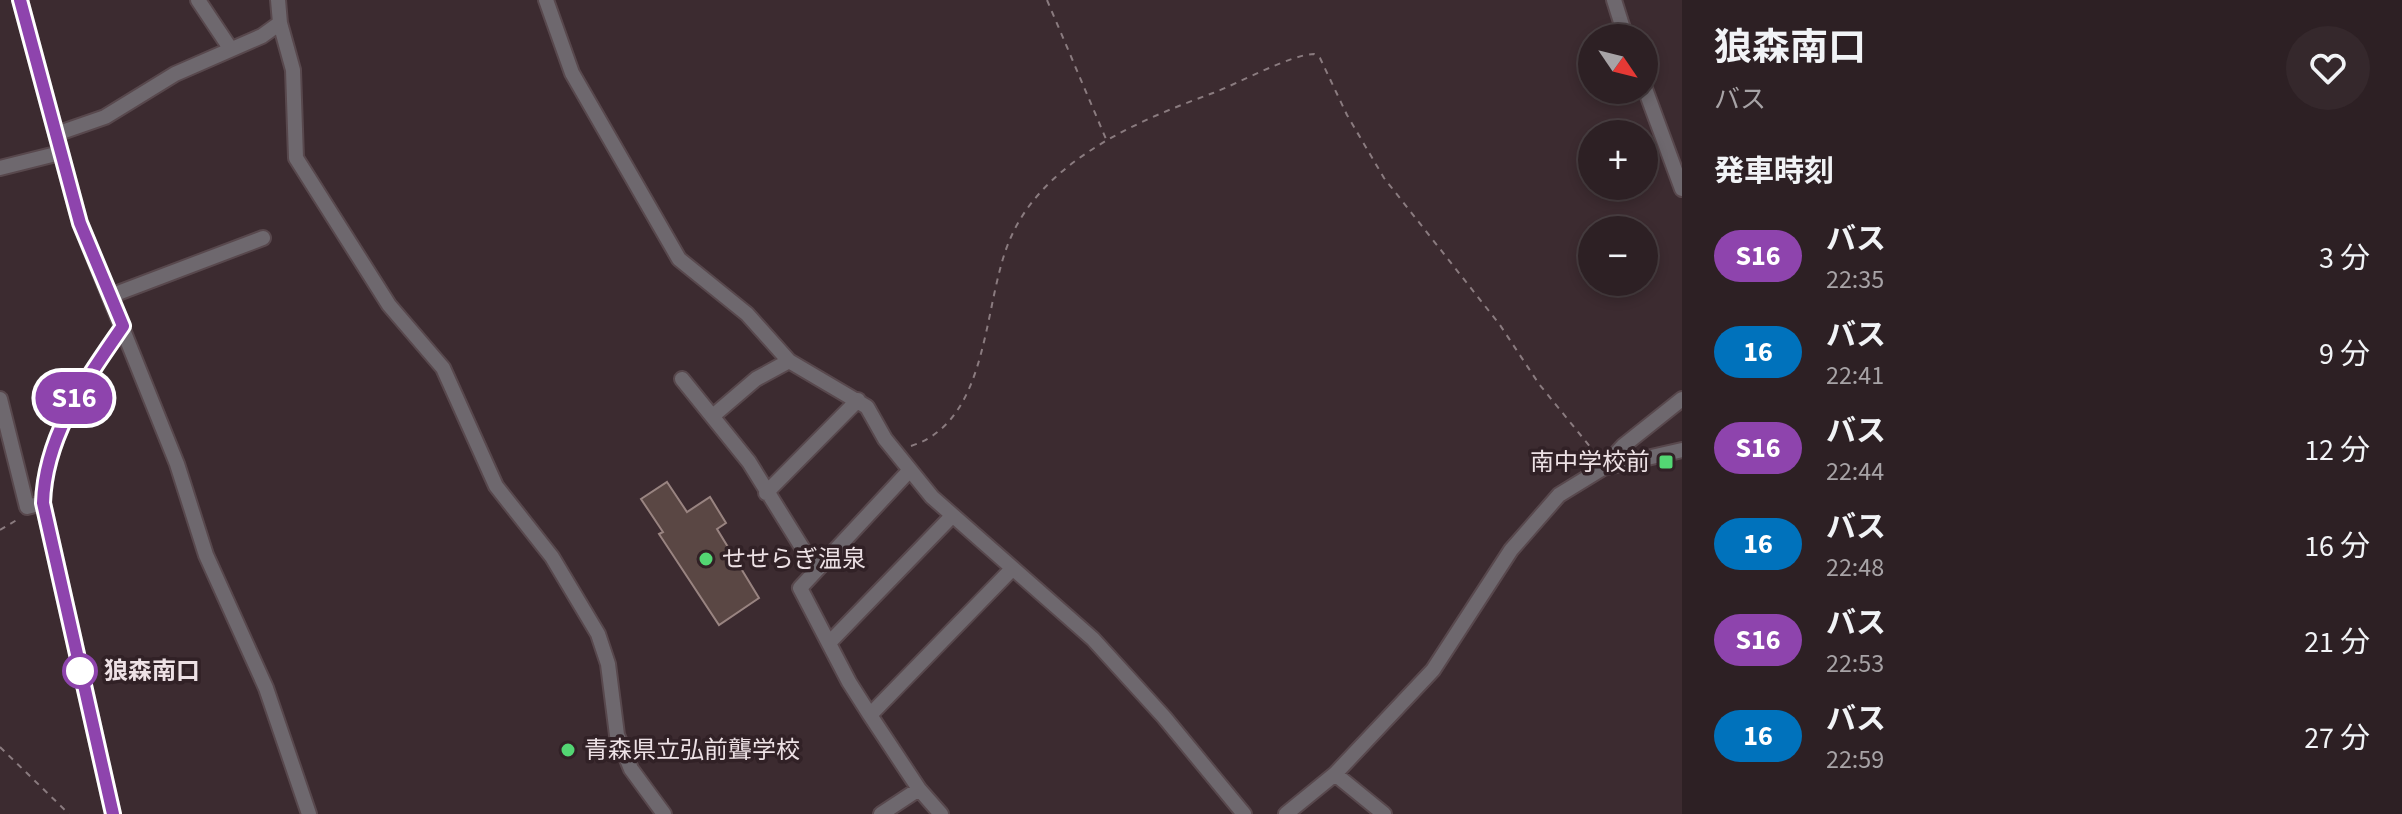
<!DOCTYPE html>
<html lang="ja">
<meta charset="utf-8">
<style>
body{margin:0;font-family:"Source Sans 3","Noto Sans JP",sans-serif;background:#35282c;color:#f1f3f6;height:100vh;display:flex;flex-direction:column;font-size:30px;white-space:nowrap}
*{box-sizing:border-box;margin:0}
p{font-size:26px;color:#a7a3a6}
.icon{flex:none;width:44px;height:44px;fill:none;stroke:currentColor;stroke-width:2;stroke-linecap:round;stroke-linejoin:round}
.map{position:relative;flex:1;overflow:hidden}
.details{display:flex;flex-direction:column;background:#2d2024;width:720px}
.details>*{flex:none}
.badge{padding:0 16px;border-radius:26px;font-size:28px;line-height:52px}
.needle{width:52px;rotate:125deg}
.buttons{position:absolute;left:1578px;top:24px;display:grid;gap:16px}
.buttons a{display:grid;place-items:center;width:80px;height:80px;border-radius:50%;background:#2d2024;box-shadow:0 4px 12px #0003,0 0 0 2px #483e41;font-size:40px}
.map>.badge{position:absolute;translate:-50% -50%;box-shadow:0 0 0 4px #fff}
h2{padding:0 32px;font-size:30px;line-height:72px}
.round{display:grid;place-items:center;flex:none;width:84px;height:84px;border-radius:42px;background:#35282c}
.headline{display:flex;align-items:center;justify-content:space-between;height:136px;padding:0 32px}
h1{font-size:38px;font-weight:700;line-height:60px}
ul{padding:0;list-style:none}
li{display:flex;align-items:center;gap:24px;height:96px;padding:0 32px}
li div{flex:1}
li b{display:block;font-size:30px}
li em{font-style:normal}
li .badge{min-width:88px;font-weight:700;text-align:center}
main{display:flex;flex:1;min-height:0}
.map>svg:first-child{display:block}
.building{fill:#5a4744;stroke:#998481;stroke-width:2}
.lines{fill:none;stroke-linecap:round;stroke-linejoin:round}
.minor-casing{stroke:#58484d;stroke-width:18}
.path{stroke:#8a7b7f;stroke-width:2;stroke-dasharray:6 6;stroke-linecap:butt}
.minor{stroke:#6e686e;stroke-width:14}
.line-casing{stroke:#fff;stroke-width:18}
.line{stroke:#8e44ad;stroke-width:12}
.poi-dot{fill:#53d673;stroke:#312126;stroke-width:3}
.stop-dot{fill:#fff;stroke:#8e44ad;stroke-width:4}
.labels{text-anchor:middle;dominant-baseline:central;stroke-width:7;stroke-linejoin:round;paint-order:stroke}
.poi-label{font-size:24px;fill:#ede1e5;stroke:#312126;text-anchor:start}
.stop-label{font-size:24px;font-weight:bold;fill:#ede1e5;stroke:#312126;text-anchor:start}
</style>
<main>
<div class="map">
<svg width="1682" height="814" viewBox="0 0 1682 814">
<rect width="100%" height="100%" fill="#3c2b30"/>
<path class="building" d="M667,482L687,512L710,497L726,523L717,529L759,598L719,625L659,534L663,532L641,499Z"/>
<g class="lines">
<defs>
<path id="minor" d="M20,0L80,223L177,464L206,555L266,688L309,814
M198,0L230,48
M278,0L280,23L293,70L296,158L389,305L443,368L496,486L552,557L598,634L608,664L617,735L631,769L664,814
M546,0L572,73L679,259L747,314L789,361L867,407L885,439L932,497L1093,639L1164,717L1244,814
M1614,0L1626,38
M1644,86L1682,189
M56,134L105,117L175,74L262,36L280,23
M0,168L60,153
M110,296L263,238
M682,379L749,462L816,570
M0,399L27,507L43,503
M714,415L756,379L789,361
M1603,468L1623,446L1682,399
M909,471L800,588L849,682L870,715L1012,569
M766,493L858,400
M829,643L952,516
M870,715L919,789L941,814
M1335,774L1384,814
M113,814L43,503C45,435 86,379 123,326
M881,814L919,789
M1286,814L1335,774L1433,670L1511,550L1559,495L1603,468L1682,450"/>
</defs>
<use href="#minor" class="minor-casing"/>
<path class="path" d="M1047,0L1106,139
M911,446C992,420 982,300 1011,237C1045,160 1139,120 1213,93C1237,84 1292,54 1314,54L1320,58L1347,115L1384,178L1500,325L1539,384L1596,454
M0,530L20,518
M0,747L69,814"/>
<use href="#minor" class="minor"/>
</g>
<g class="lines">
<defs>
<path id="line" d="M20,0L80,223L123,326C86,380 45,435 43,503L113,814"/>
</defs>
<use href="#line" class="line-casing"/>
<use href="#line" class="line"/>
</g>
<g class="poi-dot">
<rect x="1658" y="454" width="16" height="16" rx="4"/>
<circle cx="706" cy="559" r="8"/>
<circle cx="568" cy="750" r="8"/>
</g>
<circle class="stop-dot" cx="80" cy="671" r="16"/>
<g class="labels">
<g class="poi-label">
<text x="1650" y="462" text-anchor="end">南中学校前</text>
<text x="722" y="559">せせらぎ温泉</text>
<text x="584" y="750">青森県立弘前聾学校</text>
</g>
<g class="stop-label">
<text x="104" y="671">狼森南口</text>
</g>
</g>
</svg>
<div class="buttons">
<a><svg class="needle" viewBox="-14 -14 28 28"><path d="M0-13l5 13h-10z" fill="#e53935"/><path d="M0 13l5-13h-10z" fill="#a7a3a6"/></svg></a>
<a>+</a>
<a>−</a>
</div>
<b class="badge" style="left:74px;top:398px;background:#8e44ad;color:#fff">S16</b>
</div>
<section class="details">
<div class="headline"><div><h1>狼森南口</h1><p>バス</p></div><a class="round"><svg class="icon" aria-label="heart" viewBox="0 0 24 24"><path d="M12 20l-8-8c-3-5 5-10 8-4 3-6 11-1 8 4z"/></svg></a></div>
<h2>発車時刻</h2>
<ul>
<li><span class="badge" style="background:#8e44ad;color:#fff">S16</span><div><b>バス</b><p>22:35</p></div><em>3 分</em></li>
<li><span class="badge" style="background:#0072bc;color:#fff">16</span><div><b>バス</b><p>22:41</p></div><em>9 分</em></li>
<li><span class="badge" style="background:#8e44ad;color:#fff">S16</span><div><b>バス</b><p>22:44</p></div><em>12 分</em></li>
<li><span class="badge" style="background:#0072bc;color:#fff">16</span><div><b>バス</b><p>22:48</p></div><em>16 分</em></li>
<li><span class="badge" style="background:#8e44ad;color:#fff">S16</span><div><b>バス</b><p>22:53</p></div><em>21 分</em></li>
<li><span class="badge" style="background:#0072bc;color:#fff">16</span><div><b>バス</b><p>22:59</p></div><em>27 分</em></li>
</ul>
</section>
</main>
